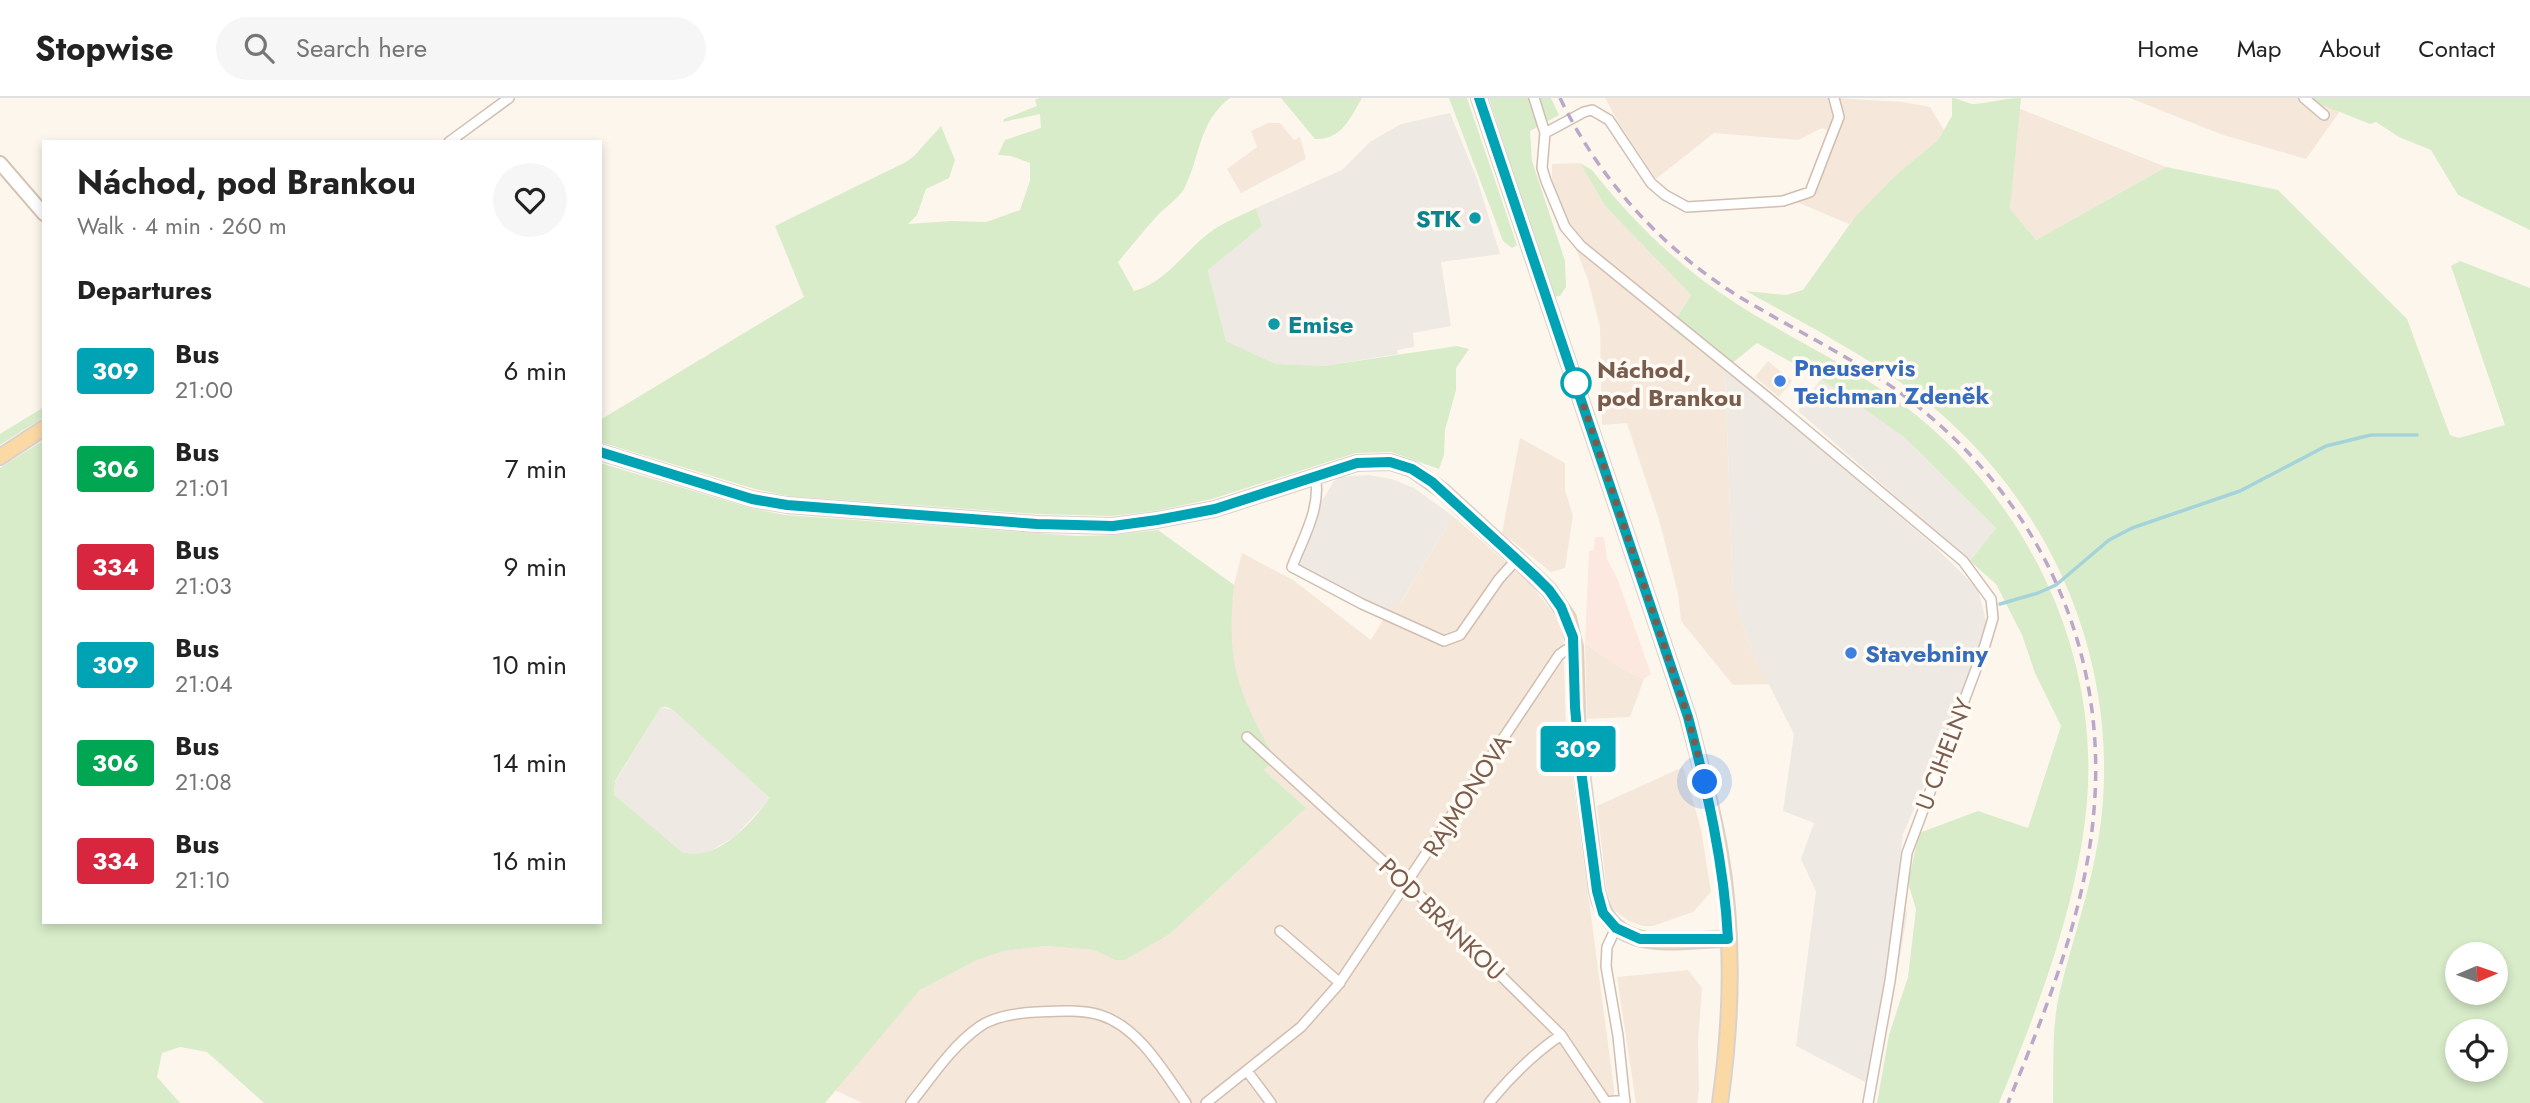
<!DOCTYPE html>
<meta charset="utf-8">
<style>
body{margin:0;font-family:Jost,sans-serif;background:#f6f6f6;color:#222;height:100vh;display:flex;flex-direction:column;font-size:26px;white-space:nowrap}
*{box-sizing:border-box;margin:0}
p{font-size:23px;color:#767676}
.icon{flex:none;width:38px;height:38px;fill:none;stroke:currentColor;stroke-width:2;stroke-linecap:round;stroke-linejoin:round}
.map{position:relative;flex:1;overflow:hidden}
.sheet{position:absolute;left:42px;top:42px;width:560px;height:784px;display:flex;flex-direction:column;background:#fff;border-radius:0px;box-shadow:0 4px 10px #0003}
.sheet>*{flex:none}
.badge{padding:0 14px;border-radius:5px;font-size:24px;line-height:46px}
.needle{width:46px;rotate:88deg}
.controls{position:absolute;left:2445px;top:844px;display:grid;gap:14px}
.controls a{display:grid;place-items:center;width:63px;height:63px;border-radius:50%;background:#fff;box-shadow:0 4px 10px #0003;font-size:35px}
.you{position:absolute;width:35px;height:35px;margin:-18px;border:5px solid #fff;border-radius:50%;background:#1a73e8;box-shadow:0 0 0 10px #1a73e833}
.map>.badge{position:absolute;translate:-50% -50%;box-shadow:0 0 0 4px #fff}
h2{padding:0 35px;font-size:26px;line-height:63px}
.round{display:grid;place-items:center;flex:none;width:74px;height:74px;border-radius:37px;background:#f6f6f6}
.summary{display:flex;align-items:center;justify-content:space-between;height:119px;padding:0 35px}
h1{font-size:33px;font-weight:700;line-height:52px}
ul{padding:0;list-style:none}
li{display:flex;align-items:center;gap:21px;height:98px;padding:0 35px}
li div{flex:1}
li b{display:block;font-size:26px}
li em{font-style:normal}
li .badge{min-width:77px;font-weight:700;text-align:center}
header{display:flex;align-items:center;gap:42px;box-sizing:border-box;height:98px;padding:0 35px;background:#fff;border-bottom:2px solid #e0e0e0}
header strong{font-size:33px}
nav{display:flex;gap:38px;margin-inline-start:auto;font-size:24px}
.search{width:490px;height:63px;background:#f6f6f6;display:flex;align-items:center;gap:18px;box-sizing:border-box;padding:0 24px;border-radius:38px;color:#767676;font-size:26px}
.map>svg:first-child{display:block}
.residential{fill:#f5e8da}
.commercial{fill:#fde8e0}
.industrial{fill:#efe9e4}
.green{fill:#d8ecc9;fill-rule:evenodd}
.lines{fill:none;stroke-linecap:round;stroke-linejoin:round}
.stream{stroke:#a5d3da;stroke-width:3.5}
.street-casing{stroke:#d1beb0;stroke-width:12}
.secondary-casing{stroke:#d6c0b0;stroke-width:16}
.primary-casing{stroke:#dad1cd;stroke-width:18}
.street{stroke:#fff;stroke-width:9}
.secondary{stroke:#fff;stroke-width:12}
.primary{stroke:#fbd9a5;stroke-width:14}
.rail{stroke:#b9a8c9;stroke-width:3.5;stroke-dasharray:10 7;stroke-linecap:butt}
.line-casing{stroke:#fff;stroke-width:16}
.line{stroke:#00a3b4;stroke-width:10}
.walk{stroke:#7a5c4d;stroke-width:7;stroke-dasharray:0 12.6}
.culture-dot{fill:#0f9aa8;stroke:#fffaf3;stroke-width:2.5}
.shop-dot{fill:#3f7fe0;stroke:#fffaf3;stroke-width:2.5}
.stop-dot{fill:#fff;stroke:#00a3b4;stroke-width:3.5}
.labels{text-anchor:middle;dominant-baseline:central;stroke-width:7;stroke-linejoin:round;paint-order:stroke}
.culture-label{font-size:24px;font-weight:bold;fill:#0d838f;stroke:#fffaf3;text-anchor:end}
.shop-label{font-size:24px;font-weight:bold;fill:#366cbe;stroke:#fffaf3;text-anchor:start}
.stop-label{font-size:24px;font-weight:bold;fill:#7a5c4d;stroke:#fffaf3;text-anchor:start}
.street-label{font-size:24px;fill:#7a5c4d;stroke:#fffaf3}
</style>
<header>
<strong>Stopwise</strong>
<div class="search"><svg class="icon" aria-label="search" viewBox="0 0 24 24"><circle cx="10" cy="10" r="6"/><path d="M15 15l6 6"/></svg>Search here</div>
<nav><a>Home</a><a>Map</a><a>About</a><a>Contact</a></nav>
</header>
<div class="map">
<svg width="2530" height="1005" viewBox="0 0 2530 1005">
<rect width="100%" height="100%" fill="#fdf6ec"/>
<path class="residential" d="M1605,0H1836L1903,4L1930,9L1944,32L1938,42L1898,75L1849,126L1794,103L1813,98L1838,37L1822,30L1798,42L1714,35L1656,81L1618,24Z
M2130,0H2305L2340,13L2306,61L2223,37Z
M2018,10L2166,69L2036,142L2010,111Z
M1268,25H1280L1294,42L1300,39L1306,61L1241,95L1227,71L1257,49L1251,33Z
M1580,65L1605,108L1691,197L1670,230L1725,271L1733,495L1752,553L1769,586L1733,587L1681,523L1678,495L1659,422L1627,325L1602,327L1600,229L1588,182L1552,89V66Z
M1768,263L1792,283L1779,299L1755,279Z
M1520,340L1565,365V392L1573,418L1565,470L1551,474L1502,435Z
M1453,418L1528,483L1556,518L1563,535L1566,629L1614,991V1005H862L835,992L920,892L977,862L1004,853L1046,848L1094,852L1115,862H1125L1170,836L1306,710L1264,672L1274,660L1250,616L1240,593L1231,552L1229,526L1234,487L1242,455L1293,482L1371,542L1394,503L1400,506Z
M1585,545L1620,570L1644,581L1630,619L1587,621Z
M1683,669L1701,731L1711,794L1693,814L1653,828H1643L1629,823L1615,813L1608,803L1597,708Z
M1688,872L1702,890L1698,944L1699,992L1697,1005H1636L1617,879Z"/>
<path class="commercial" d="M1595,439H1604L1607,461L1618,482L1651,576L1644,581L1620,570L1585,545L1589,453L1594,452Z"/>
<path class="industrial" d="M1450,15L1477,81L1500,156L1441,164L1451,228L1413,235L1414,249L1397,252L1398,256L1323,268L1276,266L1226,243L1208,171L1262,128L1256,110L1342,72L1370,44L1401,26Z
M1725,271L1931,445L1978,491L1987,527L1938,656L1903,736L1899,768L1907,817L1898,871L1867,985L1796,948L1816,793L1801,761L1814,725L1783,713L1794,636L1752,553L1733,495Z
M1821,281L1904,339L1996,430L1970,463L1798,313Z
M1368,377L1392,381L1414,390L1453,418L1399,507L1394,504L1389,515L1296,468L1322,403L1334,383L1340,379Z
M661,609L673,612L771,700L734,739L709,754L693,758L682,754L614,698L615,684Z"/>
<path class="green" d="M1039,0H1230C1198,24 1201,58 1184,91C1178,101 1165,109 1157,118C1143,133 1131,149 1118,164L1134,193C1168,184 1187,149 1216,130C1229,122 1243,117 1256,110L1262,128L1208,172L1226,243L1276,266L1323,268L1457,248L1469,251L1456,270V292L1445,332L1444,357L1439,371L1391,354L1356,355L1212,401L1155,413L1112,418L1037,416L788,398L755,391L600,344V322L804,199L775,128L906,64L914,58L941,28L955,62L949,80L926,91L917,117L908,126L951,123L986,124L1020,112L1030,83V65L1011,58L998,57L1005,42L1041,30L1040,16L1003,24L1004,21L1037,8L1035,2Z
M1281,0H1362C1350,20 1342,42 1315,41Z
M1449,0H1467L1517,147L1512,150L1503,143Z
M1489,0H1551L1559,17L1530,33L1532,63L1565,163L1566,189L1560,198L1553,199Z
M1952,0C1960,0 1966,6 1974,6C1989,5 2005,0 2021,0L2010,111L2036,142L2166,69L2278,92L2407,221L2450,337L2459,340L2505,327L2451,168L2460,163L2530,190V1005H2053C2054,967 2051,926 2061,889C2076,830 2096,775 2102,714C2117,561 2052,409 1934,310C1878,263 1810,229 1746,193L1786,197L1803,192L1855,119L1898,75L1938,42L1952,18ZM2457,856H2496V894H2457ZM2457,933H2496V971H2457Z
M2305,0H2530V132L2458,97L2431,52L2399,39L2376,24L2370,26Z
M1580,65L1592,72C1634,125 1680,170 1737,206C1790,240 1847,266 1898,303C2026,397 2103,554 2086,714C2075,815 2037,912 1999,1005H1877L1889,937L1908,879L1916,811L1908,785L1919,735L1978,713L2028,730L2061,628L2035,575L2022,537L1996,486L1970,463L1996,430L1904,339L1821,281L1757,245L1725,271L1670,230L1691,197L1605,108Z
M44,309V319L0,347V336Z
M44,342V824H600V365L750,410L785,417L1077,438L1114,437L1158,432L1234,487C1226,563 1237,594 1275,660L1264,672L1306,710L1170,836L1125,862H1115L1094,852L1046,848L1004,853L977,862L920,892L825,1005H264L207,954L180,949L162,955L157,979L180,1005H0V370ZM661,609H667L673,612L770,700C752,724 716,766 682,754L614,697L615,683Z"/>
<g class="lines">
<path class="stream" d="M2000,506L2038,495L2056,487L2109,442L2132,430L2240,393L2326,348L2371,337H2417"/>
<defs>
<path id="street" d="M1534,0L1545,35L1542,70L1546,83L1565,129L1581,148L1767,299L1963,463L1991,501L1993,520L1985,547L1907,755L1890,883L1868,1005
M2304,0L2324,17
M1545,35L1584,14L1592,12L1609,22L1651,85L1665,97L1687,109L1783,103L1810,94L1839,19L1834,0
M449,44L509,0
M1315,377C1322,409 1303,440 1292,469L1362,506L1444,543L1460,537L1499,481L1517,461
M1247,639L1408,786L1561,937L1606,1004L1625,1002
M1616,830L1607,849L1606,868L1618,938L1625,1005
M1280,833L1340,885
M1247,973L1271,1005
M911,1005C932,979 951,949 979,929C994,918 1018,915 1036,914C1056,913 1081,911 1100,917C1139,929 1164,974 1186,1005
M1206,1005L1301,929L1338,887L1559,557L1566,552L1575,549
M1489,1005C1511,978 1533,956 1561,937"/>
<path id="secondary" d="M0,65L44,116"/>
<path id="primary" d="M1479,0L1688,619C1699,662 1711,705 1719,749C1734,832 1732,921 1720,1005
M600,354L752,401L787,407L1037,426L1113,428L1157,422L1215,411L1357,365L1390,364L1412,371L1443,393L1521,465L1549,492L1568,520L1575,549L1578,644L1597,793C1611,860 1676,841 1728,841
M0,359L44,330"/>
</defs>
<use href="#street" class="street-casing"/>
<use href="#secondary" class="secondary-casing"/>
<use href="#primary" class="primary-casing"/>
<use href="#street" class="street"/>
<use href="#secondary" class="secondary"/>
<use href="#primary" class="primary"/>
<path class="rail" d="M1560,0C1600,83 1664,153 1743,201C1788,228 1835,251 1879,280C2025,377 2109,534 2094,712C2086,813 2046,912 2008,1005"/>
</g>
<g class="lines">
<defs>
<path id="line" d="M600,354L752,401L787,407L1037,426L1113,428L1157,422L1215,411L1357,365L1390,364L1412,371L1432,384L1535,478L1549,492L1561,509L1573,539L1575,609L1580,665L1597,793L1603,815L1616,830L1640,841H1728C1724,764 1707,692 1688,619L1479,0"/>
</defs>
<use href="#line" class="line-casing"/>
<use href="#line" class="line"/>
<path class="walk" d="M1576,285L1688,619L1705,684"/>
</g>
<g class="culture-dot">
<circle cx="1475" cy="120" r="7"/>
<circle cx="1274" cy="226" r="7"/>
</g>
<g class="shop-dot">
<circle cx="1780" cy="283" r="7"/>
<circle cx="1851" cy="555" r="7"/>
</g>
<circle class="stop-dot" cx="1576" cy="285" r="14"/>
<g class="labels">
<g class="culture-label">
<text x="1461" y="120">STK</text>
<text x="1288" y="226" text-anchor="start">Emise</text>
</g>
<g class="shop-label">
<text x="1794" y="269">Pneuservis<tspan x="1794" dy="28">Teichman Zdeněk</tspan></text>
<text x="1865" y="555">Stavebniny</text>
</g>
<g class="stop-label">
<text x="1597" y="271">Náchod,<tspan x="1597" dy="28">pod Brankou</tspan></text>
</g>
<g class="street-label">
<text transform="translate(1944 656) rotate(-69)">U CIHELNY</text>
<text transform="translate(1467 697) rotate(-57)">RAJMONOVA</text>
<text transform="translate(1442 821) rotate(44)">POD BRANKOU</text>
</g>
</g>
</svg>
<div class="controls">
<a><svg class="needle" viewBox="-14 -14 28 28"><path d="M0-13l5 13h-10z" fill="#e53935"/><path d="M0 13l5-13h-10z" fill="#767676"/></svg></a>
<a><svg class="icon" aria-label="locate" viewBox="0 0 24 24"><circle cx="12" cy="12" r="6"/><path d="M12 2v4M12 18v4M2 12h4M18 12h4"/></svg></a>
</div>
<div class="you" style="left:1705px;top:684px"></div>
<b class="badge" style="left:1578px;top:651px;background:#00a3b4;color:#fff">309</b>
<section class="sheet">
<div class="summary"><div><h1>Náchod, pod Brankou</h1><p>Walk · 4 min · 260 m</p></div><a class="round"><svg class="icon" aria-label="heart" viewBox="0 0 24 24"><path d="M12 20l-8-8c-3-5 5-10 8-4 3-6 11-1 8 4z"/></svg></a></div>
<h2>Departures</h2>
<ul>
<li><span class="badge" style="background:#00a3b4;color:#fff">309</span><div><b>Bus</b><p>21:00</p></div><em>6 min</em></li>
<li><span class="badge" style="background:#00a651;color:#fff">306</span><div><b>Bus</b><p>21:01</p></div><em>7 min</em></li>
<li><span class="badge" style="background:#d7263d;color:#fff">334</span><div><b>Bus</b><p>21:03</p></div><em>9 min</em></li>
<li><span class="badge" style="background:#00a3b4;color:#fff">309</span><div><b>Bus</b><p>21:04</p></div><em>10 min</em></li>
<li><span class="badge" style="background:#00a651;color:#fff">306</span><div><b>Bus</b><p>21:08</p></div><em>14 min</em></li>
<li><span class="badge" style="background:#d7263d;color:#fff">334</span><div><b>Bus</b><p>21:10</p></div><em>16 min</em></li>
</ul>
</section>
</div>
